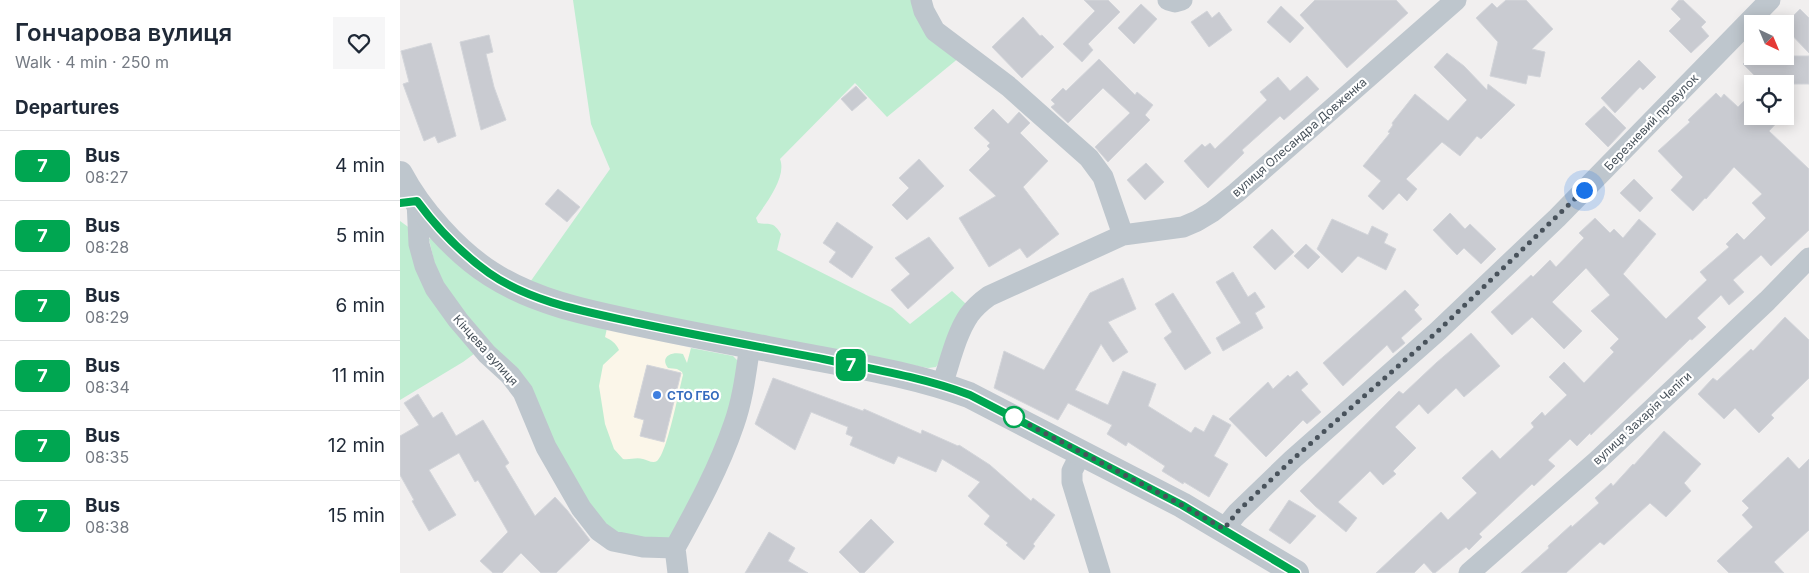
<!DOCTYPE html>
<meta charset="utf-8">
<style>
body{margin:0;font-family:Inter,sans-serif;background:#f6f6f7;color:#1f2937;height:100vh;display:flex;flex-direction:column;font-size:19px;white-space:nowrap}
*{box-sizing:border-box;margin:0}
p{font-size:16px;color:#747a83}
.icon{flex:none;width:28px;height:28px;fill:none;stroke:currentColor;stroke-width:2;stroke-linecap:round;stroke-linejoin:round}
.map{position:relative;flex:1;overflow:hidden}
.sheet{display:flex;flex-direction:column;background:#fff;width:400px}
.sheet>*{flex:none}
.badge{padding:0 10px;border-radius:8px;font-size:18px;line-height:32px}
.needle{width:32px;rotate:136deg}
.controls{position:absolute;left:1344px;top:15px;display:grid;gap:10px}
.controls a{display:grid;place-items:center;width:50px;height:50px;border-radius:0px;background:#fff;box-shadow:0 2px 12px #0003;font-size:25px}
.you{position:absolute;width:25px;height:25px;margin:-12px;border:4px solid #fff;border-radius:50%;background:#1a73e8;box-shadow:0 0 0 8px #1a73e833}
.map>.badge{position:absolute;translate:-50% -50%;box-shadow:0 0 0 2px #fff}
h2{padding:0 15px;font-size:19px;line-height:45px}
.round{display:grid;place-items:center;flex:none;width:52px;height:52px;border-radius:0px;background:#f6f6f7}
.headline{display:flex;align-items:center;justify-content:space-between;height:85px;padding:0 15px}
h1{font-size:24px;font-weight:600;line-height:38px}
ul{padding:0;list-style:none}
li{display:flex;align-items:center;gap:15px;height:70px;padding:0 15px;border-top:1px solid #e0e1e3}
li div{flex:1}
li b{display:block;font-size:19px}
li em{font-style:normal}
li .badge{min-width:55px;font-weight:700;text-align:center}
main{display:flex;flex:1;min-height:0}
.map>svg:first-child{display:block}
.commercial{fill:#fbf6e9}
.green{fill:#bfedd1}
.building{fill:#c9cbd1;stroke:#d3d5da}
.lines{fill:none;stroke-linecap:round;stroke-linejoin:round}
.minor{stroke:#bec6cd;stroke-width:21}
.tertiary{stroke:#bec6cd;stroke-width:26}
.line-casing{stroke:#fff;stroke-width:11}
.line{stroke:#00a651;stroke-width:8}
.walk{stroke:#48525b;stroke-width:5;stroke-dasharray:0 9}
.shop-dot{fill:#3f7fe0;stroke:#fff;stroke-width:2}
.stop-dot{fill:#fff;stroke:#00a651;stroke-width:2.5}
.labels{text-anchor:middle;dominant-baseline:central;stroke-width:4.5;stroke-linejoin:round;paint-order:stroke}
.street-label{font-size:12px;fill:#48525b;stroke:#fff}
.shop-label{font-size:12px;font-weight:bold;fill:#366cbe;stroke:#fff;text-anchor:start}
</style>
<main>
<section class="sheet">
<div class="headline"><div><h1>Гончарова вулиця</h1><p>Walk · 4 min · 250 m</p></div><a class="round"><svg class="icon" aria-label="heart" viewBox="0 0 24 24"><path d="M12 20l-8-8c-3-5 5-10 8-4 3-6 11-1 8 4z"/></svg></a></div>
<h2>Departures</h2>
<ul>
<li><span class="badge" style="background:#00a651;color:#fff">7</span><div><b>Bus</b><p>08:27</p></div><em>4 min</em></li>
<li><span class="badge" style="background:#00a651;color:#fff">7</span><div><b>Bus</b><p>08:28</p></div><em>5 min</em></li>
<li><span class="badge" style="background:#00a651;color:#fff">7</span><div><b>Bus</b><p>08:29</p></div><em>6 min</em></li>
<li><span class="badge" style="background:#00a651;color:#fff">7</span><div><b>Bus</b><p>08:34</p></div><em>11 min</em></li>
<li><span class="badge" style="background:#00a651;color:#fff">7</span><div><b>Bus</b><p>08:35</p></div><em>12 min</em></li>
<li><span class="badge" style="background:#00a651;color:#fff">7</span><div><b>Bus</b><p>08:38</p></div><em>15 min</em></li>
</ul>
</section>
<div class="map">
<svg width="1409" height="573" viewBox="0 0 1409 573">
<rect width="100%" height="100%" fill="#f1efef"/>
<path class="commercial" d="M207,328L291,348L248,528L223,526L194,383Z"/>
<path class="green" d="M173,0H515L560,57L487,117L455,83L380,159C387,177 366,203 356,218L358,223C371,225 373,221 381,234L377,250L492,308L510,324L552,291L566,304L543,356L536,367L528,368L263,320L128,285L210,169L191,124Z
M0,221L11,229L78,351L63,362L0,400Z
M32,238L207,328L205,337C211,340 216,343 219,350L203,365L199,386L205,424L214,449L223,459C230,460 236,457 243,459C247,460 253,464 257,461C267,454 279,390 283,375L282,372L277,369L268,368C259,356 273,351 283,354L287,363L291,348L333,356L338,361L328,423L270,540L246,542L201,527L39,283L29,239Z"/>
<path class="building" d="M684,0H708L720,12L688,44L693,50L682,62L663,44L695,11Z
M915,0H996L1008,13L947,68L900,15Z
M1106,0H1126L1153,29L1132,49L1145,52L1140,77L1128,75L1126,84L1090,76L1098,42L1076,18L1092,3L1097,8Z
M1279,0H1283L1306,22L1301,27L1309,36L1291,53L1269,31L1281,19L1271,9Z
M741,4L757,19L734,44L718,28Z
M881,6L904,28L890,43L867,22Z
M1400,9L1409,18V53L1385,28V24Z
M807,11L812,18L819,12L832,30L809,47L791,22Z
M623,17L640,36L642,35L654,47L622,78L592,47Z
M89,35L93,52L86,54L94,87L106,120L81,130L60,42Z
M31,43L56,136L38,143L35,136L24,141L3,84L9,82L1,51Z
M1047,53L1064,66L1087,90L1088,84L1115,105L1081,139L1077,136L1060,156L1042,142L1006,179L1017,189L1007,201L999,193L983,210L968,196L981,181L963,166L990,133L988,132L993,125L992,123L1015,94L1048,121L1067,100L1034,67Z
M1351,56H1409V84H1363L1343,64Z
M699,59L735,95L737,92L753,105L745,115L750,120L708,162L695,147L730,113L703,88L668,123L651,107L655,104L651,100L663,88L666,91Z
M1239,60L1256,77L1243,90L1240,87L1215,113L1201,98Z
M907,76L919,89L884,120L880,116L842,150L844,153L808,188L784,161L802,144L805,147L810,143L815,149L867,100L860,92L878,77L890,91Z
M456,86L467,98L452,111L441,99Z
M1316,93L1321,98L1324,94L1338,107L1352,93V116H1383L1369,131L1409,169V230L1371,266L1361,255L1333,280L1344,292L1329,305L1321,295L1297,318L1306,327L1292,340L1290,339L1191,435L1190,433L1177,446L1170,439L1148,460L1155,466L1134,486L1132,484L1079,534L1082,537L1069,550L1066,547L1035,573H1033L1024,563L1014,573H976L1041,512L1048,520L1077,493L1062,478L1092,450L1100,459L1134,427L1131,423L1142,412L1145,416L1167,395L1149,377L1164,362L1184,383L1214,352L1210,348L1219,339L1191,311L1210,295L1186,268L1152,302L1182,331L1164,349L1132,317L1112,335L1091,312L1131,275L1133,277L1150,260L1156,267L1184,238L1179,233L1195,218L1210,233L1214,229L1223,238L1239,219L1256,234L1223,274L1266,319L1307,280L1300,272L1329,247L1326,244L1337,233L1344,240L1366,218L1352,203L1362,194L1334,167L1306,199L1305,198L1293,211L1271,190L1283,177L1258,151L1290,122L1288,120Z
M1204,106L1226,128L1208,147L1185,124Z
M593,109L608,124L619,112L630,123L620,133L648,161L623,187L659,234L627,258L620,248L589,267L559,218L596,196L569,170L590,149L587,146L590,143L574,128Z
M519,159L544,186L507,220L492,205L509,188L499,178Z
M746,163L764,182L745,200L727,180Z
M1234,179L1253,198L1240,212L1220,193Z
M158,189L180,207L167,222L145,204Z
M1050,213L1065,229L1070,224L1096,249L1081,264L1064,248L1057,255L1033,230Z
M932,219L968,235L972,226L988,234L984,243L996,249L986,270L958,256L942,273L917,249Z
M437,222L473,247L452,278L429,262L436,252L423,243Z
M872,229L894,252L875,270L853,247Z
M529,237L554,268L508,309L491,290L510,274L495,258Z
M906,244L920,257L908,269L894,256Z
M833,272L848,297L855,292L865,307L855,313L863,328L823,351L816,338L841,323L816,282Z
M723,278L736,309L708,322L728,352L713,362L701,344L675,390L708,405L723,371L756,384L748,406L791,433L795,427L804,432L813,415L831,425L814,456L828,464L809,497L784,482L783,484L762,471L765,466L728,442L726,446L707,434L712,425L668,403L658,420L594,388L604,351L644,370L690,293Z
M1005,290L1019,305L1014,310L1022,319L1001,338L1005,343L993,353L987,345L943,386L923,363Z
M773,293L811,353L785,370L764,338L772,332L755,304Z
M1385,317L1409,340V378L1371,415L1374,418L1359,433L1335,408L1324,419L1298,394L1313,378L1317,381L1351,349L1353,351Z
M1071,333L1100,366L1064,397L1056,388L1028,414L1019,404L995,427L1016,448L993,471L996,474L983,485L970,471L938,502L957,518L946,532L915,506L900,491L999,391L1003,394L1036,363Z
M247,365L281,373L264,442L240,436L244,420L234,417Z
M897,371L908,384L901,390L921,412L907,424L903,420L866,457L829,419L868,382L873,389L888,375L890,377Z
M373,378L463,411L464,409L521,434L522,430L558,446L559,445L590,465L631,501L633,498L655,515L633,544L635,546L624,560L606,545L608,543L584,524L590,516L568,496L580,482L542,459L536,472L498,456L494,464L450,445L453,437L446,434L448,427L411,412L395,450L355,424Z
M18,394L33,418L42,412L56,436L83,420L109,463L105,466L135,516L155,497L167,510L190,540L156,573H141L121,553L102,573H93L80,561L108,532L78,480L75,482L59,453L29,470L56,515L29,531L12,501L14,500L0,475V436L19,425L4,403Z
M1264,431L1301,464L1284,483L1291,491L1266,517L1250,503L1204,545L1200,542L1166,573H1121L1149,548L1148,546L1171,525L1172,527L1199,503L1195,498L1211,483L1213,486L1233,464L1234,465Z
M1388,457L1399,469L1409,459V530L1374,562L1384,573H1329L1317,561L1353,527L1342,515L1349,508L1342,501Z
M889,500L916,516L890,544L869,530Z
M471,519L494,542L464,573H460L439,552Z
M369,532L395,548L388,561L408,573H345Z"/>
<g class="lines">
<path class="minor" d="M521,0L524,11L535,31L608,86L689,158L703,177L723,235
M768,0L775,2L782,0
M17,201L19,244L25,266L35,288L58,320L87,354L110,375L123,392L146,447L181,508L199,531L213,541L243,547L275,548
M542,385C550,362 556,334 569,315C575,307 582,301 589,296L723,235L783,227L797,221L812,212L836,193L1056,0
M681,453L672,471V482L700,573
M824,529L837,513L893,459L1038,331L1157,218L1370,0
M275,548C297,508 319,468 334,424C343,399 346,371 350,345
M275,548L278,573
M1069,573L1197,461L1367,301L1409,258"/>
<path class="tertiary" d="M0,174C19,210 56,252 91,274C136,303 189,313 241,324C302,337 364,348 426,360C475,369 523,378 569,395L782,505L896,573"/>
</g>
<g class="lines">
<defs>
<path id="line" d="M0,203L17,201C37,228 61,253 89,273C132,303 188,312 238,323C299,336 361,347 423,359C472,369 522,377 570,395L782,505L896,573"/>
</defs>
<use href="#line" class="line-casing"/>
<use href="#line" class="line"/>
<path class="walk" d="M614,417L782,505L824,529L837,512L893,459L1038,331L1184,190"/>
</g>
<circle class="shop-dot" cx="257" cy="395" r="5"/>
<circle class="stop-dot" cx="614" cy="417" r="10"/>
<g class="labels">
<g class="street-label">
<text transform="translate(1251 122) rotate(-46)">Березневий провулок</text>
<text transform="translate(899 137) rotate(-41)">вулиця Олесандра Довженка</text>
<text transform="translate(86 350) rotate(48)">Кінцева вулиця</text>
<text transform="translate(1242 418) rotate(-43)">вулиця Захарія Чепіги</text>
</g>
<g class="shop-label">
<text x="267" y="395">СТО ГБО</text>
</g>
</g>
</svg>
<div class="controls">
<a><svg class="needle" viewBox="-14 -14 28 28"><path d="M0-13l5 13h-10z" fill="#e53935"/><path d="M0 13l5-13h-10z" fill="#747a83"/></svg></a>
<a><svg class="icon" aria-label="locate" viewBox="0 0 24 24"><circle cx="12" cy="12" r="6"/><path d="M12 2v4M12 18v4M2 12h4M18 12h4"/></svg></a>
</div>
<div class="you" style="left:1184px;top:190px"></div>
<b class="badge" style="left:451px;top:365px;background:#00a651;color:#fff">7</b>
</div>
</main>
